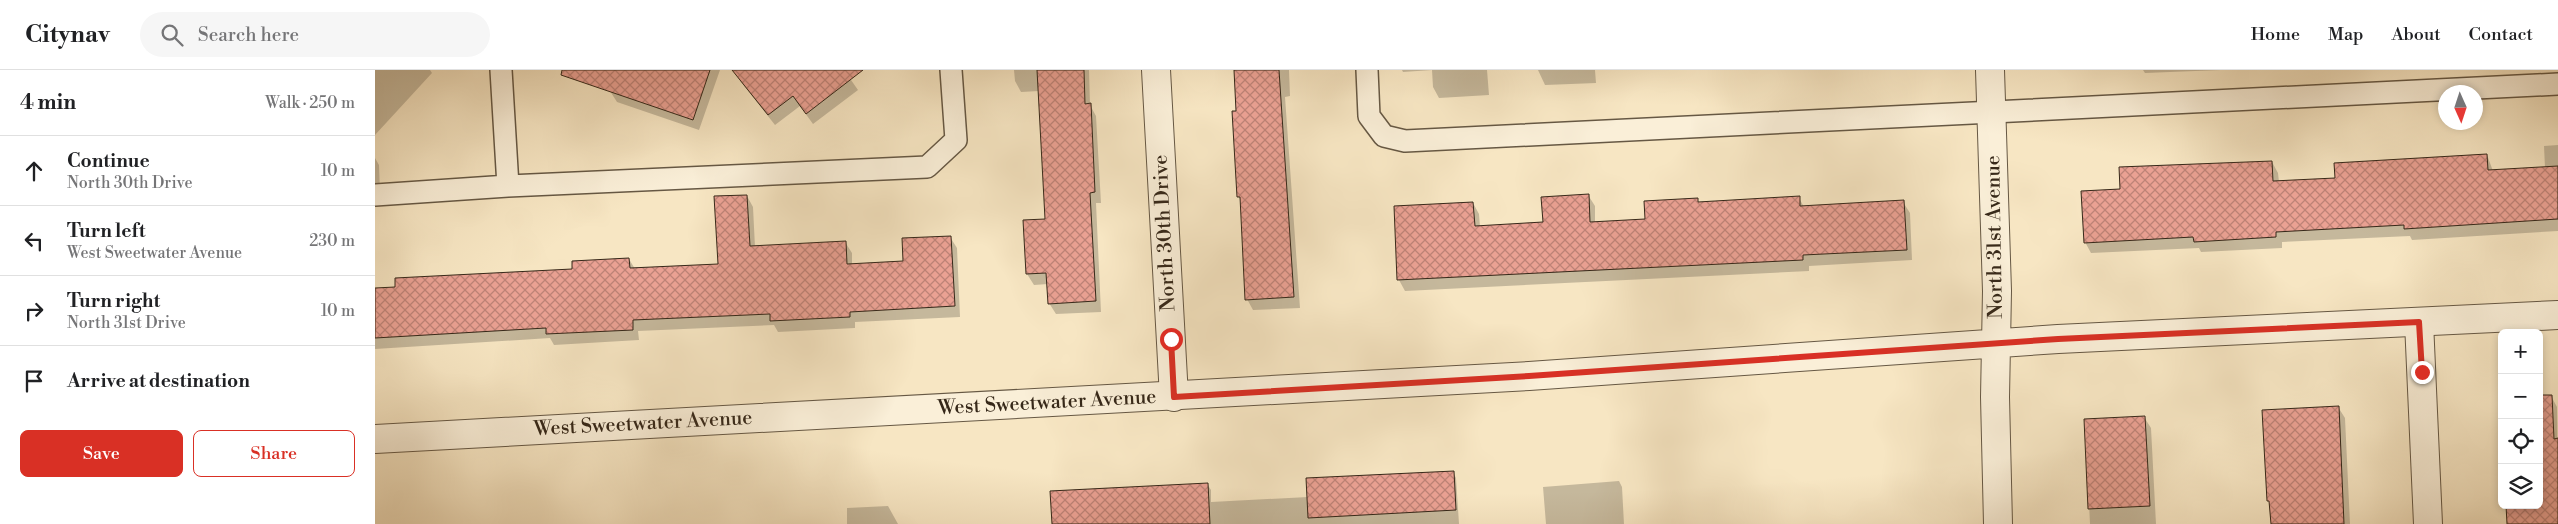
<!DOCTYPE html>
<html lang="en">
<head>
<meta charset="utf-8">
<style>
	body { margin:0; font-family:"Libre Bodoni",serif; background:#f6f6f6; color:#202124 }
	.controls { position:absolute; right:15px; bottom:15px; display:grid; overflow:hidden; border-radius:8px; box-shadow:0 2px 8px #0003 }
	.controls button { width:45px; height:45px; display:grid; place-items:center; padding:0; border:0; border-bottom:1px solid #e0e0e0; background:#fff; color:#202124; font:25px sans-serif }
	.compass { position:absolute; left:2063px; top:15px; width:45px; height:45px; border-radius:50%; background:#fff; box-shadow:0 2px 8px #0003; rotate:177deg }
	.stop { position:absolute; width:15px; height:15px; margin:-11px; border:4px solid #d93025; border-radius:50%; background:#fff }
	.stop.end { background:#d93025; border-color:#fff; box-shadow:0 1px 5px #0008 }
	.list { margin:0; padding:0; list-style:none }
	h2 { display:flex; justify-content:space-between; align-items:center; height:65px; margin:0; padding:0 20px; font-size:21px }
	h2 small { font-size:16px; font-weight:400; color:#757577 }
	.list li { display:grid; grid-template-columns:32px 1fr auto; gap:15px; align-items:center; box-sizing:border-box; height:70px; padding:0 20px; border-top:1px solid #e0e0e0 }
	.list b { display:block; font-size:19px; white-space:nowrap }
	.list p { margin:0; font-size:16px; white-space:nowrap; color:#757577 }
	.list em { font-size:16px; font-style:normal; color:#757577 }
	.actions { display:flex; gap:10px; padding:15px 20px }
	.actions a { flex:1; padding:11px 0; border:1px solid #d93025; border-radius:8px; text-align:center; font-size:18px; color:#d93025 }
	.actions .main { background:#d93025; color:#fff }
	.icon { flex:none; width:28px; height:28px; fill:none; stroke:currentColor; stroke-width:2; stroke-linecap:round; stroke-linejoin:round }
	.map { position:relative; flex:none; width:2183px; height:454px; overflow:hidden }
	header { display:flex; align-items:center; gap:30px; box-sizing:border-box; height:70px; padding:0 25px; background:#fff; border-bottom:1px solid #e0e0e0 }
	header strong { font-size:24px }
	nav { display:flex; gap:28px; margin-inline-start:auto; font-size:18px }
	.search { width:350px; height:45px; background:#f6f6f6; display:flex; align-items:center; gap:12px; box-sizing:border-box; padding:0 18px; border-radius:28px; color:#757577; font-size:19px }
	main { display:flex }
	aside { flex:1; background:#fff }
	.map>svg:first-child { display:block }
	.shadow { fill:#0003 }
	.building { fill:url(#building-cross-hatch); stroke:#362819 }
	.lines { fill:none; stroke-linecap:round; stroke-linejoin:round }
	.service-casing { stroke:#665844; stroke-width:24 }
	.minor-casing { stroke:#665844; stroke-width:30 }
	.tertiary-casing { stroke:#665844; stroke-width:30 }
	.service { stroke:#faefd8; stroke-width:21 }
	.minor { stroke:#faefd8; stroke-width:28 }
	.tertiary { stroke:#faefd8; stroke-width:28 }
	.route { stroke:#d93025; stroke-width:6 }
	.labels { text-anchor:middle; dominant-baseline:central; stroke-width:4.5; stroke-linejoin:round; paint-order:stroke }
	.street-label { font-size:20px; fill:#362819; stroke:#faefd8 }
</style>
</head>
<body>
<header>
<strong>Citynav</strong>
<div class="search"><svg class="icon" aria-label="search" viewBox="0 0 24 24"><circle cx="10" cy="10" r="6"/><path d="M15 15l6 6"/></svg>Search here</div>
<nav><a>Home</a><a>Map</a><a>About</a><a>Contact</a></nav>
</header>
<main>
<aside>
<h2>4 min<small>Walk · 250 m</small></h2>
<ul class="list">
<li><svg class="icon" aria-label="ahead" viewBox="0 0 24 24"><path d="M12 20V5M6 11l6-6 6 6"/></svg><div><b>Continue</b><p>North 30th Drive</p></div><em>10 m</em></li>
<li><svg class="icon" aria-label="left" viewBox="0 0 24 24"><path d="M17 20v-9H6M10 6l-5 5 5 5"/></svg><div><b>Turn left</b><p>West Sweetwater Avenue</p></div><em>230 m</em></li>
<li><svg class="icon" aria-label="right" viewBox="0 0 24 24"><path d="M7 20v-9h11M14 6l5 5-5 5"/></svg><div><b>Turn right</b><p>North 31st Drive</p></div><em>10 m</em></li>
<li><svg class="icon" aria-label="arrive" viewBox="0 0 24 24"><path d="M6 21V4h12l-3 4 3 4H6"/></svg><div><b>Arrive at destination</b></div></li>
</ul>
<div class="actions"><a class="main">Save</a><a>Share</a></div>
</aside>
<div class="map">
<svg width="2183" height="454" viewBox="0 0 2183 454">
	<defs>
		<pattern id="building-cross-hatch" width="8" height="8" patternUnits="userSpaceOnUse" patternTransform="scale(1.25)"><rect width="8" height="8" fill="#eaa193"/><path d="M0 0l8 8M0 8l8-8" fill="none" stroke="#be8377"/></pattern>
	</defs>
	<rect width="100%" height="100%" fill="#f7e6c3"/>
	<filter id="stains"><feTurbulence type="fractalNoise" baseFrequency=".004" numOctaves="4"/><feColorMatrix values="0 0 0 0 .2 0 0 0 0 .09 0 0 0 0 .02 0 0 0 .5 -.17"/></filter>
	<radialGradient id="worn" r=".72"><stop offset=".6" stop-color="#630" stop-opacity="0"/><stop offset="1" stop-color="#630" stop-opacity=".3"/></radialGradient>
	<!-- shadow -->
	<path class="shadow" d="M 0,0 L 55,0 L 57,3 L 0,65 Z
		M 242,0 L 345,0 L 324,60 L 242,32 L 235,21 Z
		M 361,0 L 469,0 L 483,20 L 438,54 L 425,36 L 400,55 L 366,12 L 360,1 Z
		M 639,0 L 714,0 L 715,35 L 721,46 L 726,133 L 721,133 L 726,242 L 681,244 L 674,233 L 673,214 L 659,215 L 652,204 L 650,151 L 671,150 L 664,21 L 646,22 L 640,11 Z
		M 861,0 L 914,0 L 915,26 L 910,27 L 925,238 L 878,240 L 872,229 L 866,132 L 864,127 L 858,42 L 863,42 Z
		M 1027,0 L 1112,0 L 1114,25 L 1064,28 L 1058,17 L 1057,0 L 1028,2 Z
		M 1163,0 L 1220,0 L 1221,13 L 1170,15 Z
		M 1768,0 L 1846,0 L 1770,3 Z
		M 2183,75 L 2183,161 L 2037,170 L 2035,166 L 1907,172 L 1907,178 L 1826,182 L 1824,178 L 1716,183 L 1710,172 L 1746,120 L 1897,92 L 1903,103 L 1904,112 L 1961,109 L 2112,85 L 2118,101 L 2170,98 L 2169,76 Z
		M 0,88 L 4,95 L 5,123 L 0,124 Z
		M 1213,125 L 1220,136 L 1220,153 L 1271,151 L 1322,130 L 1324,133 L 1424,128 L 1429,137 L 1528,132 L 1535,143 L 1537,190 L 1434,196 L 1434,201 L 1030,221 L 1024,210 L 1098,133 L 1104,144 L 1105,157 L 1169,153 Z
		M 372,126 L 378,137 L 380,177 L 470,172 L 477,183 L 477,195 L 529,192 L 575,167 L 582,178 L 585,247 L 480,252 L 480,258 L 403,262 L 399,255 L 263,261 L 264,270 L 179,275 L 175,268 L 0,279 L 0,220 L 199,200 L 254,189 L 260,199 L 344,195 Z
		M 2176,326 L 2182,337 L 2183,454 L 2132,454 L 2164,435 Z
		M 1963,337 L 1970,348 L 1975,454 L 1896,454 L 1888,341 Z
		M 1769,347 L 1776,358 L 1781,454 L 1715,454 L 1710,350 Z
		M 1078,402 L 1081,408 L 1084,454 L 678,454 L 832,414 L 836,420 L 836,432 L 933,427 Z
		M 1244,411 L 1247,417 L 1249,454 L 1171,454 L 1168,417 Z
		M 513,436 L 523,454 L 472,454 L 472,438 Z"/>
	<!-- building -->
	<path class="building" d="M 187,0 L 335,0 L 318,50 L 186,5 Z
		M 357,0 L 488,0 L 431,44 L 418,26 L 393,45 Z
		M 662,0 L 709,0 L 710,34 L 716,33 L 720,122 L 715,123 L 721,231 L 673,234 L 671,203 L 651,204 L 648,150 L 670,149 Z
		M 859,0 L 904,0 L 919,227 L 870,230 L 865,127 L 862,127 L 857,41 L 861,41 Z
		M 2112,84 L 2113,100 L 2183,96 L 2183,149 L 2029,159 L 2029,155 L 1901,162 L 1901,167 L 1819,172 L 1818,167 L 1709,173 L 1706,121 L 1745,119 L 1744,97 L 1897,91 L 1898,111 L 1960,108 L 1959,93 Z
		M 1214,124 L 1215,152 L 1270,149 L 1269,131 L 1323,128 L 1323,132 L 1425,126 L 1425,136 L 1529,130 L 1532,180 L 1428,185 L 1428,190 L 1022,210 L 1019,136 L 1098,132 L 1100,156 L 1168,152 L 1166,127 Z
		M 372,125 L 375,176 L 471,171 L 472,194 L 528,191 L 527,168 L 576,166 L 580,236 L 475,242 L 475,247 L 395,251 L 395,244 L 258,250 L 258,260 L 171,264 L 171,258 L 0,268 L 0,218 L 20,217 L 20,208 L 197,199 L 197,191 L 254,188 L 255,198 L 343,194 L 339,126 Z
		M 2164,325 L 2177,325 L 2179,369 L 2183,368 L 2183,454 L 2132,454 L 2131,435 L 2164,435 Z
		M 1964,336 L 1969,454 L 1896,454 L 1894,431 L 1892,431 L 1887,340 Z
		M 1770,346 L 1775,436 L 1713,439 L 1709,349 Z
		M 1079,401 L 1081,440 L 933,448 L 931,408 Z
		M 833,413 L 835,454 L 677,454 L 675,421 Z"/>
	<g class="lines">
		<defs>
			<path id="service" d="M 126,0 L 133,116
				M 992,0 L 994,46 L 1009,66 L 1030,71 L 2183,14
				M 0,125 L 133,116 L 552,97 L 581,70 L 576,0"/>
			<path id="minor" d="M 781,0 L 799,327
				M 2044,252 L 2053,454"/>
			<path id="tertiary" d="M 1615,0 L 1622,221 L 1620,327 L 1623,454
				M 0,369 L 1154,306 L 1683,269 L 2183,245"/>
		</defs>
		<!-- service casing -->
		<use href="#service" class="service-casing"/>
		<!-- minor casing -->
		<use href="#minor" class="minor-casing"/>
		<!-- tertiary casing -->
		<use href="#tertiary" class="tertiary-casing"/>
		<!-- service -->
		<use href="#service" class="service"/>
		<!-- minor -->
		<use href="#minor" class="minor"/>
		<!-- tertiary -->
		<use href="#tertiary" class="tertiary"/>
	</g>
	<g class="lines">
		<!-- route -->
		<path class="route" d="M 796,269 L 799,327 L 1154,306 L 1683,269 L 2044,252 L 2047,302"/>
	</g>
	<g class="labels">
		<!-- street labels -->
		<g class="street-label">
			<text transform="translate(790 163) rotate(-93)">North 30th Drive</text>
			<text transform="translate(1620 167) rotate(-91)">North 31st Avenue</text>
			<text transform="translate(672 333) rotate(-3)">West Sweetwater Avenue</text>
			<text transform="translate(268 354) rotate(-3)">West Sweetwater Avenue</text>
		</g>
	</g>
	<rect width="100%" height="100%" filter="url(#stains)"/>
	<rect width="100%" height="100%" fill="url(#worn)"/>
</svg>
<div class="controls">
<button>+</button>
<button>−</button>
<button><svg class="icon" aria-label="locate" viewBox="0 0 24 24"><circle cx="12" cy="12" r="6"/><path d="M12 2v4M12 18v4M2 12h4M18 12h4"/></svg></button>
<button><svg class="icon" aria-label="layers" viewBox="0 0 24 24"><path d="M12 4l9 5-9 5-9-5zM3 14l9 5 9-5"/></svg></button>
</div>
<svg class="compass" viewBox="-18 -18 36 36"><path d="M0-13l5 13h-10z" fill="#e53935"/><path d="M0 13l5-13h-10z" fill="#757577"/></svg>
<div class="stop" style="left:796px;top:269px"></div>
<div class="stop end" style="left:2047px;top:302px"></div>
</div>
</main>
</body>
</html>
